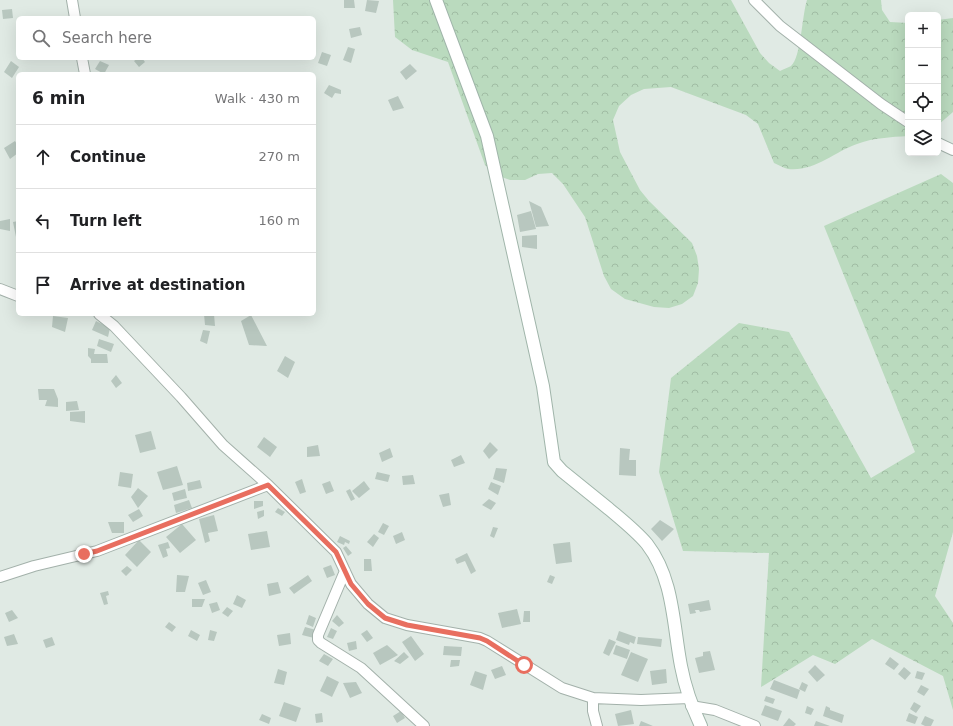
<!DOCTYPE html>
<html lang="en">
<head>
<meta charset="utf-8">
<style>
	body { margin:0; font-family:"DejaVu Sans",sans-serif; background:#f6f6f6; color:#202124 }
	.controls { position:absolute; right:12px; top:12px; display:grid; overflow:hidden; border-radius:6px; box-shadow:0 4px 16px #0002 }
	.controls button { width:36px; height:36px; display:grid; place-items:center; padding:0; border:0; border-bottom:1px solid #e0e0e0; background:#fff; color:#202124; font:20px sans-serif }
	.stop { position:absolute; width:12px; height:12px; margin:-9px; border:3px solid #e86e5f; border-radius:50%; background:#fff }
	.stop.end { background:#e86e5f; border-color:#fff; box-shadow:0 1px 4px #0008 }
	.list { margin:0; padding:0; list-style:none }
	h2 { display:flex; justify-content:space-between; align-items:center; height:52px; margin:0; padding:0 16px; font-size:17px }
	h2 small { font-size:13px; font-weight:400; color:#757577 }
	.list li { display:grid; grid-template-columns:26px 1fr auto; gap:12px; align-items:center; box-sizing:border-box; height:64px; padding:0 16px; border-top:1px solid #e0e0e0 }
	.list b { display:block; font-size:15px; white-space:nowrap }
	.list em { font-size:13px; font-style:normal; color:#757577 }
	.icon { flex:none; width:22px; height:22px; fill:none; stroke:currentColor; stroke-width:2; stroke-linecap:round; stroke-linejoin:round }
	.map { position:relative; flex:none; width:953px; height:726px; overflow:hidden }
	.search { position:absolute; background:#fff; box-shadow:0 4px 16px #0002; left:16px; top:16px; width:300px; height:44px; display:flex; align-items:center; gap:10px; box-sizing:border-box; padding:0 14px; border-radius:6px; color:#757577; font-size:15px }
	.panel { position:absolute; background:#fff; box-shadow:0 4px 16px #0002; left:16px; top:72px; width:300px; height:244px; border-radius:6px }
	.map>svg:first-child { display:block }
	.forest { fill:url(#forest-crowns) }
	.building { fill:#b8c7bf }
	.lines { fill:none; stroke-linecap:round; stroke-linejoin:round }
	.street-casing { stroke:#a3b1aa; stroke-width:12 }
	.secondary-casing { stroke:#a0b5aa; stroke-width:14 }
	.street { stroke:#fff; stroke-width:10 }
	.secondary { stroke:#fff; stroke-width:12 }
	.route { stroke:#e86e5f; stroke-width:5 }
</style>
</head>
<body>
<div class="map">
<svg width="953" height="726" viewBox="0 0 953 726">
	<defs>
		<pattern id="forest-crowns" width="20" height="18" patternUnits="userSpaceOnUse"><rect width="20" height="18" fill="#badabe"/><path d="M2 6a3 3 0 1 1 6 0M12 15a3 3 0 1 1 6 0" fill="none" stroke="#a0bca4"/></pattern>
	</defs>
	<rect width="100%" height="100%" fill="#e0eae4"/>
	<!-- forest -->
	<path class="forest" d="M 393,0 L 731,0 L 760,53 L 769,63 L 780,71 C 783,69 788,68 791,66 C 801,58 802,15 807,0 L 881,0 L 882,10 L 890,22 L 908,23 L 908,136 C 891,137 873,138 857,144 C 834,152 814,172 788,169 C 784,168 779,165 774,163 L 758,124 L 746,115 L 671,87 L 644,89 L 631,95 L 619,106 L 613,120 L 620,152 L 640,190 L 649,201 L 692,243 L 697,256 L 699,269 L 698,283 L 693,296 L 682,304 L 669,308 L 654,307 L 625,299 L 611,289 L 604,276 L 585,217 L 563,184 L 552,173 L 538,174 L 525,180 L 510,180 L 496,175 L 485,165 L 448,62 L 412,50 L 395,37 Z
		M 953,18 L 953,112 L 938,125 L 938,20 Z
		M 941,174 L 953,183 L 953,532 L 935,596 L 953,623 L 953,710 L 943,676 L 872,639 L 835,664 L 813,655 L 761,687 L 769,553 L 683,551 L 659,472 L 671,378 L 739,323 L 789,332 L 871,478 L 915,452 L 824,226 Z"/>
	<!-- building -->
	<path class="building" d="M 344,0 L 354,0 L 355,8 L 344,8 Z
		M 367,0 L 379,1 L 376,13 L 365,11 Z
		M 12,9 L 13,18 L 3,19 L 2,10 Z
		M 360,27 L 362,35 L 351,38 L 349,29 Z
		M 348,47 L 355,49 L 351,63 L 343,60 Z
		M 322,52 L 331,55 L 327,66 L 318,63 Z
		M 138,58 L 142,58 L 145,62 L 139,67 L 134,61 Z
		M 11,61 L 19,67 L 12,78 L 4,72 Z
		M 100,61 L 109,65 L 104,74 L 95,69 Z
		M 410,64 L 417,71 L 406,80 L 400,72 Z
		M 329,85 L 341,90 L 341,94 L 335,93 L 332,98 L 324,93 Z
		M 398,96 L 404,108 L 393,111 L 388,100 Z
		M 15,141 L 18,146 L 18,153 L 10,159 L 4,148 Z
		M 529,201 L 541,207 L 549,226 L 536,227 Z
		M 531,211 L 536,229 L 520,232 L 517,215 Z
		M 10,219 L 10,231 L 0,229 L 0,221 Z
		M 18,221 L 18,237 L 16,237 L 13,222 Z
		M 537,235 L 537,249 L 522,247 L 522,236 Z
		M 204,314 L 214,314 L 215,326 L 205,325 Z
		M 251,315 L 267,346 L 249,345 L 241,321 Z
		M 53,316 L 68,318 L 65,332 L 52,327 Z
		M 96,321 L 110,328 L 108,337 L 92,330 Z
		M 203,330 L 210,331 L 207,344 L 200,341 Z
		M 99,339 L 114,344 L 111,352 L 97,346 Z
		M 88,348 L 95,349 L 94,354 L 107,354 L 108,363 L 91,363 L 91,359 L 88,356 Z
		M 285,356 L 295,362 L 288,378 L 277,371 Z
		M 116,375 L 122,383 L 116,388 L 111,381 Z
		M 38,389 L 54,389 L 58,399 L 58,407 L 45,406 L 47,400 L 39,400 Z
		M 77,401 L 79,410 L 66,411 L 66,402 Z
		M 85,411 L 85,423 L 70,421 L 70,412 Z
		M 151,431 L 156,449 L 140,453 L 135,435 Z
		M 264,437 L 277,447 L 270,457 L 257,447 Z
		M 490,442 L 498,450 L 489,459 L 483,451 Z
		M 318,445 L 320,456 L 307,457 L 307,447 Z
		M 390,448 L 393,457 L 382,462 L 379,453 Z
		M 620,448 L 630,449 L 629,460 L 636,460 L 636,476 L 619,475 Z
		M 461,455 L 465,463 L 454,467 L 451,460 Z
		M 177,466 L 183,485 L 163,490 L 157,472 Z
		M 496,468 L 507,469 L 504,483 L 493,479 Z
		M 120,472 L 133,474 L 131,488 L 118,486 Z
		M 377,472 L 390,475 L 388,482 L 375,479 Z
		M 413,475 L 415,484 L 403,485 L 402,476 Z
		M 302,479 L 306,492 L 300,494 L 295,482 Z
		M 200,480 L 202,488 L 188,491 L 187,483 Z
		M 330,481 L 334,491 L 326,494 L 322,484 Z
		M 364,481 L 370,489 L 359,498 L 352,491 Z
		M 491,482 L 501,486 L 498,495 L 488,489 Z
		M 138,488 L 148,496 L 138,508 L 131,497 Z
		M 185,489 L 187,498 L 174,501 L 172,493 Z
		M 350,489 L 355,499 L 351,501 L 346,491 Z
		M 449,493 L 451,505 L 443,507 L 439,495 Z
		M 489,499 L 496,503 L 491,510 L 482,505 Z
		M 189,500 L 192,508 L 176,513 L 174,505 Z
		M 254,501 L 263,501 L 263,506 L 254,509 Z
		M 278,508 L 285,512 L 282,516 L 275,512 Z
		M 139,509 L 143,516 L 133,522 L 128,515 Z
		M 264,510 L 264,516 L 258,519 L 257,512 Z
		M 214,515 L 218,531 L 208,533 L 210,541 L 205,543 L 199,519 Z
		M 660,520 L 674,529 L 662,541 L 651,529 Z
		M 108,522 L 124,522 L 124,533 L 112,533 Z
		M 383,523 L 389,526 L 384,535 L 378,532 Z
		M 182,524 L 196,540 L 180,553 L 166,537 Z
		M 493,527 L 498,528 L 494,538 L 490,536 Z
		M 267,531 L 270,547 L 251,550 L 248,534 Z
		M 402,532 L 405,540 L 396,544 L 393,536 Z
		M 374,534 L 379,538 L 373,547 L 367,542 Z
		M 340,536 L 350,541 L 349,544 L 345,542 L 344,545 L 337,542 Z
		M 139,540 L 151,552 L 137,567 L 125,555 Z
		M 168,542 L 170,548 L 166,549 L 168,556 L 163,558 L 158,545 Z
		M 570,542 L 572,562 L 556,564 L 553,544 Z
		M 346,546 L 352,553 L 348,556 L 343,548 Z
		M 467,553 L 476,571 L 471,574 L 465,561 L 457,564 L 455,559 Z
		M 364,559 L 371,559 L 372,571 L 364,571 Z
		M 331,565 L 335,575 L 327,578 L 323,568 Z
		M 127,566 L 132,570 L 126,576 L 121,571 Z
		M 177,575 L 189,576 L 185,592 L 176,592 Z
		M 308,575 L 312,581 L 294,594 L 289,588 Z
		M 550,575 L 555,577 L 552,584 L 547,582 Z
		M 206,580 L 211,592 L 203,595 L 198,583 Z
		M 278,582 L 281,593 L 269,596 L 267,584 Z
		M 108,591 L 109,595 L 106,596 L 108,604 L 104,605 L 100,593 Z
		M 237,595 L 246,600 L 242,608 L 233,604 Z
		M 192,599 L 205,599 L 202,607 L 192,607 Z
		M 709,600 L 711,610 L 700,612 L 699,610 L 695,610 L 696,613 L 690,614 L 688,604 Z
		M 217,602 L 220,610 L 212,613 L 209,604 Z
		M 227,607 L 233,611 L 228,617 L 222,613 Z
		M 517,609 L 521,624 L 502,628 L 498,613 Z
		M 12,610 L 18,618 L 9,622 L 5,613 Z
		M 524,611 L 530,611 L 530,622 L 523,622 Z
		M 309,615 L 316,618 L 313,627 L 306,624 Z
		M 337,615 L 344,623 L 339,627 L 332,621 Z
		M 169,622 L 176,627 L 172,632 L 165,627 Z
		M 305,627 L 316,630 L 314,638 L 302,635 Z
		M 331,628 L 337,631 L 333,639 L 327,637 Z
		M 191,630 L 200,635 L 197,641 L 188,636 Z
		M 210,630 L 217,632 L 214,641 L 208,640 Z
		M 367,630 L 373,638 L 367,642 L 361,634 Z
		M 619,631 L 636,637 L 634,644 L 630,642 L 629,645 L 616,640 Z
		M 290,633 L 291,644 L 279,646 L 277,635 Z
		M 14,634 L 18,644 L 7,646 L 4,637 Z
		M 411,636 L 424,654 L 415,661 L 402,642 Z
		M 52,637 L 55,645 L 46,648 L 43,640 Z
		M 638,637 L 662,639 L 661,647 L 637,644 Z
		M 609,639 L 616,642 L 609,656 L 603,653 Z
		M 356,641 L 357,649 L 349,651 L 347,643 Z
		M 387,645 L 398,655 L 380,665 L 373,653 Z
		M 616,645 L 630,650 L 627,659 L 613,654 Z
		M 444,646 L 462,647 L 461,656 L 443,655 Z
		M 710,651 L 715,670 L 699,673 L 695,658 L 703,656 L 703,652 Z
		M 404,652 L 409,657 L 400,664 L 394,661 Z
		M 631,652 L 648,659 L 638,682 L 621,675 Z
		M 324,654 L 333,659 L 328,666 L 319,661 Z
		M 890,657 L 899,664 L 894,670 L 885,664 Z
		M 451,660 L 460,660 L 459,666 L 450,667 Z
		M 815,665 L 825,675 L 817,682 L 808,672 Z
		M 502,666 L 506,675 L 495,679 L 491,670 Z
		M 904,667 L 911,673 L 905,680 L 898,674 Z
		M 278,669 L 287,672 L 284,685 L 274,683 Z
		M 666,669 L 667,683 L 652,685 L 650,671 Z
		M 475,671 L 487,675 L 483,690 L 470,685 Z
		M 917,671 L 925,673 L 922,680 L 915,678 Z
		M 327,676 L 339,682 L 332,697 L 320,691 Z
		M 774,680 L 800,690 L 797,699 L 770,689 Z
		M 356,682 L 362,693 L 350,698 L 343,683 Z
		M 802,682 L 808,685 L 805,692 L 799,689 Z
		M 921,685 L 929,689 L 924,696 L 917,692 Z
		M 766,696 L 775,699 L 773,704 L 764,701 Z
		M 284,702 L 301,708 L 296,722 L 279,716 Z
		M 914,702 L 921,706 L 916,713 L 910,709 Z
		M 765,705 L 782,711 L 778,721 L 761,715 Z
		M 807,706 L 814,709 L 811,715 L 805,713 Z
		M 826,706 L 830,708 L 830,710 L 844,715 L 842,723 L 823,716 Z
		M 631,710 L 634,724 L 618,726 L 615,714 Z
		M 401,711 L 405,718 L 397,723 L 393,716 Z
		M 322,713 L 323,722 L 316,723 L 315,714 Z
		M 909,713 L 918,717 L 915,724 L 906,721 Z
		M 262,714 L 271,718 L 269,724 L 259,720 Z
		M 925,716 L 934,720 L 931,726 L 925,726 L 921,724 Z
		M 789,718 L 796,724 L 794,726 L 783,726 Z
		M 641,721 L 653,726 L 639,726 Z
		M 816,721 L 830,726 L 814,726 Z"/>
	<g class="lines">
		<defs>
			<path id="street" d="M 72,0 L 75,18
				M 754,0 L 780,26 L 881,104 L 908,122
				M 82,58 L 85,74
				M 938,143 L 953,150
				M 0,289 L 18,296
				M 99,314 L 114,326 L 181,397 L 223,445 L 268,485 L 336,552 L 351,584 L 368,604 L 385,618 L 407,625 L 480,638 L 487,641 L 562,688 L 593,698 L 641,700 L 689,698
				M 345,571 L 318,635 L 318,640 L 321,643 L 361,668 L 424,726
				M 0,577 L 34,566 L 97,551 L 268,485
				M 593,698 L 593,711 L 597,726
				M 691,706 L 715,710 L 755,726"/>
			<path id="secondary" d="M 436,0 L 487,136 L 543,386 L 554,462 L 562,471 C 578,484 593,496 609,509 C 622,520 636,531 647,544 C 674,579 673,625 681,666 C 685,687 692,707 701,726"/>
		</defs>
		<!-- street casing -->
		<use href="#street" class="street-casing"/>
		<!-- secondary casing -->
		<use href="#secondary" class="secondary-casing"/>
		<!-- street -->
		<use href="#street" class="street"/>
		<!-- secondary -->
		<use href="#secondary" class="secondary"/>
	</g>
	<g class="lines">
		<!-- route -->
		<path class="route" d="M 84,554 L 97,551 L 268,485 L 336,552 L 351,584 L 368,604 L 385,618 L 407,625 L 480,638 L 487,641 L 524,665"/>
	</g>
</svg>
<div class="controls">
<button>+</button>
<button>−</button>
<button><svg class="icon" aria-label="locate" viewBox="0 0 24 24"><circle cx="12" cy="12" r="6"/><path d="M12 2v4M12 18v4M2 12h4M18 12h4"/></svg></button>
<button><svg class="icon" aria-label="layers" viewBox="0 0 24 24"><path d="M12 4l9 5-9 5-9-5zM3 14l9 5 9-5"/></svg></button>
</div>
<div class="stop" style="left:524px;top:665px"></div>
<div class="stop end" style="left:84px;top:554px"></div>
<div class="search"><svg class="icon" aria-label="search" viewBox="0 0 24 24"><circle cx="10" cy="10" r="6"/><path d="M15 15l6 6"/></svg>Search here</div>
<section class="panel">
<h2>6 min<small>Walk · 430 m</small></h2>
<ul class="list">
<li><svg class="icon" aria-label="ahead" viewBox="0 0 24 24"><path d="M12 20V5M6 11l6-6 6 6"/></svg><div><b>Continue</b></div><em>270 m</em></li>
<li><svg class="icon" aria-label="left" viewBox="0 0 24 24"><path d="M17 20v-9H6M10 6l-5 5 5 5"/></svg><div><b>Turn left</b></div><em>160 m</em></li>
<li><svg class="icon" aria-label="arrive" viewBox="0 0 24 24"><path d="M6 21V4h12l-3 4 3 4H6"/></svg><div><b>Arrive at destination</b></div></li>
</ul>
</section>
</div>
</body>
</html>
